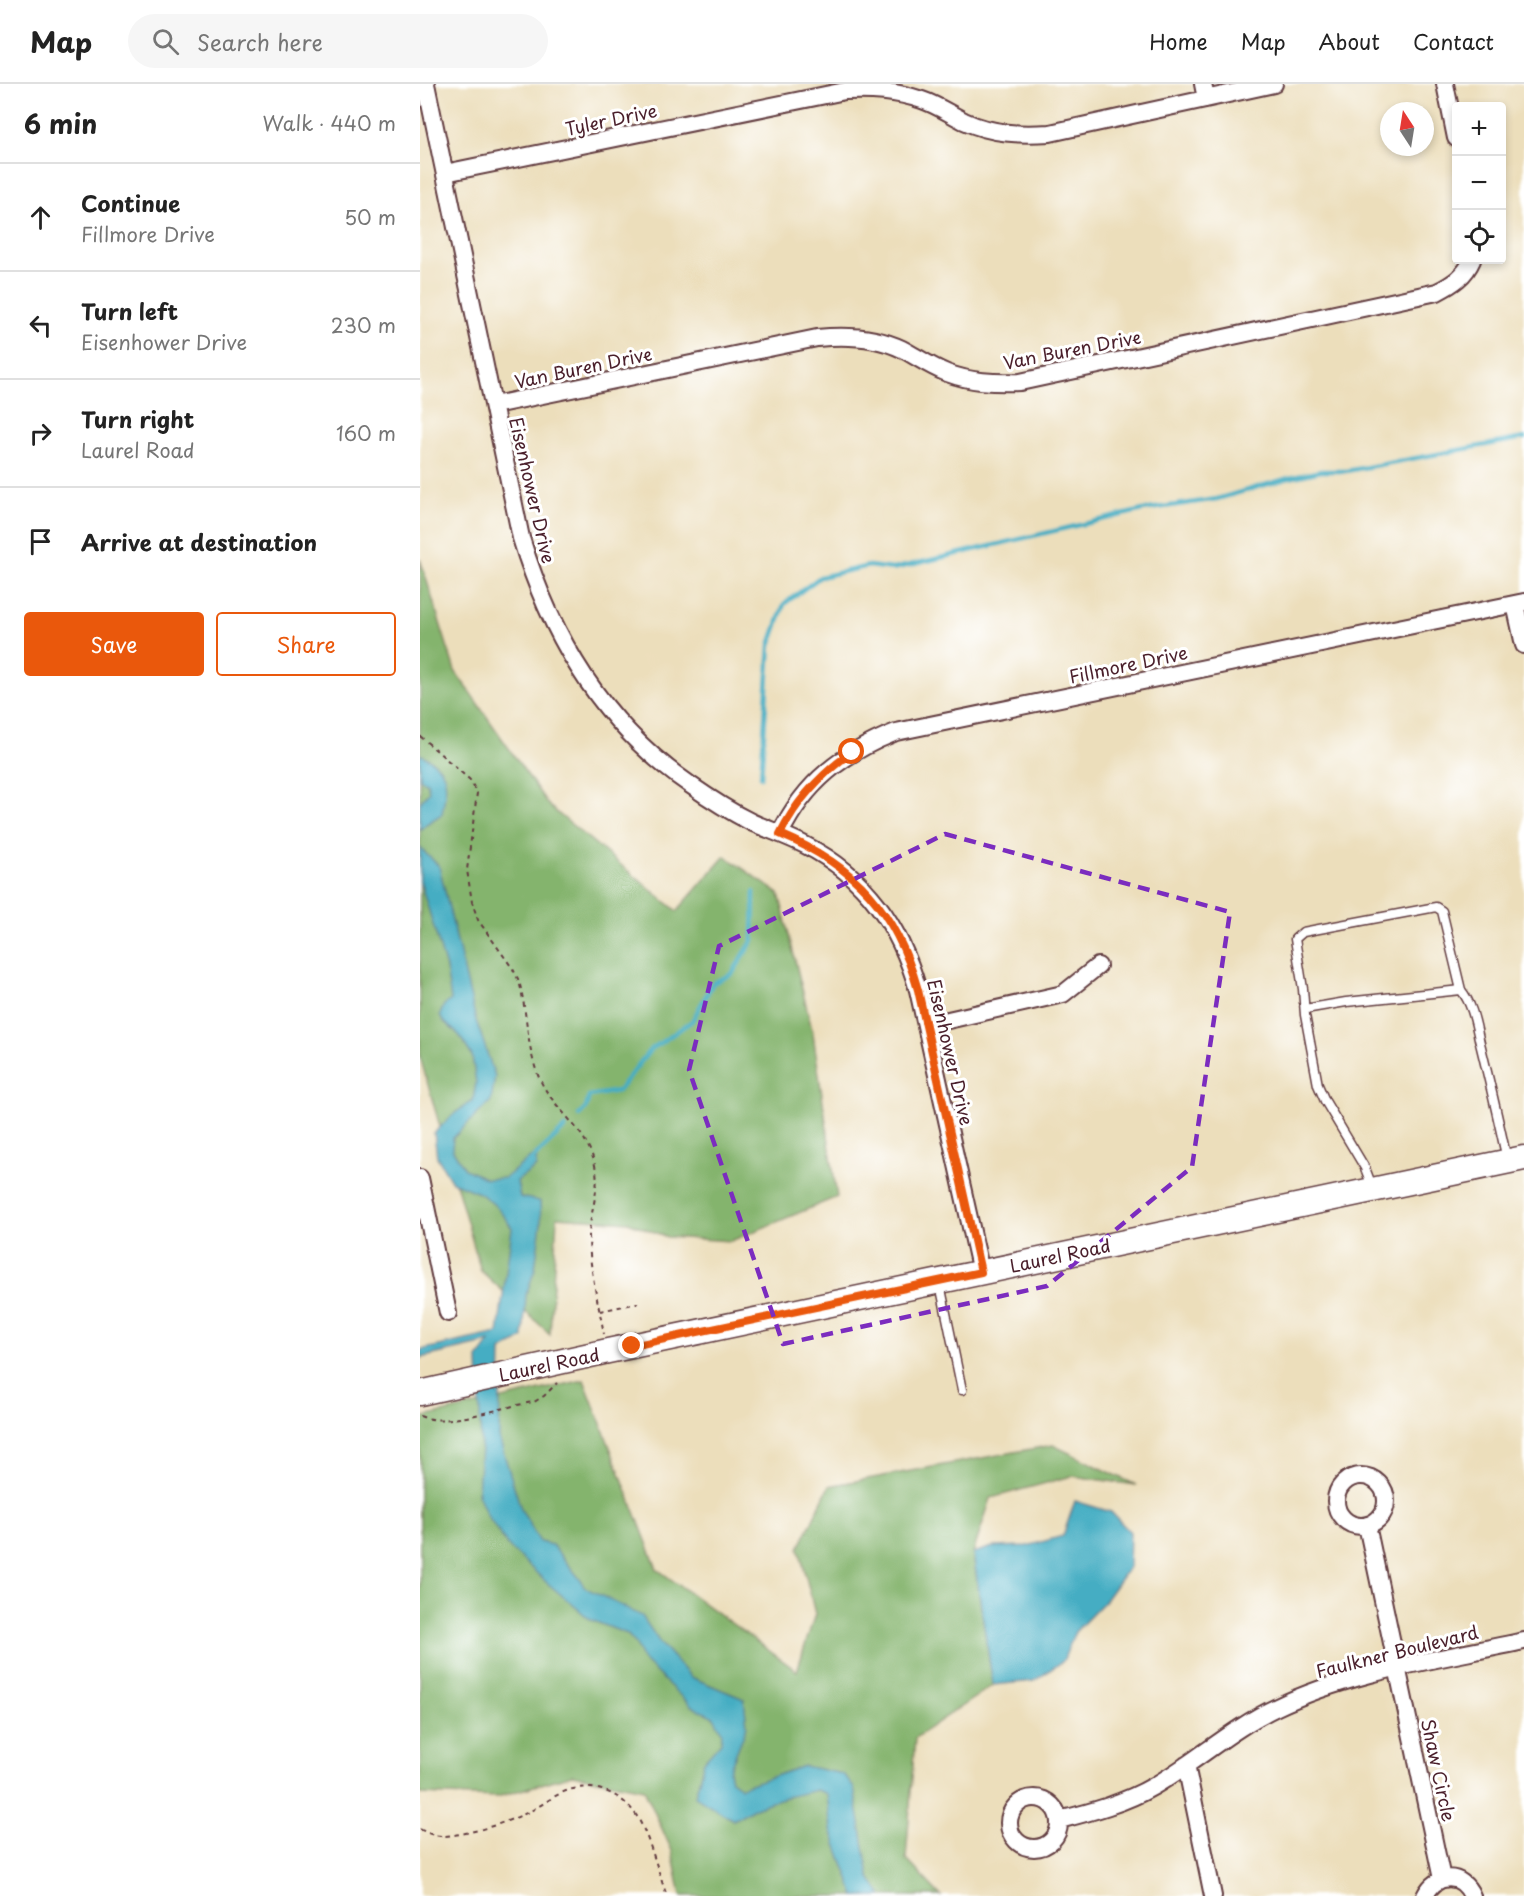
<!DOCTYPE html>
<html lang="en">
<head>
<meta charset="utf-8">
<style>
	body { margin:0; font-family:"Playpen Sans",sans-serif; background:#f6f6f6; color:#222 }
	.controls { position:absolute; right:18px; top:18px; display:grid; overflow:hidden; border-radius:6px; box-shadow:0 3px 9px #0003 }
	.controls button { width:54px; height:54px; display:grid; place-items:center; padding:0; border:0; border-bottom:2px solid #e0e0e0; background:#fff; color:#222; font:30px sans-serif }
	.compass { position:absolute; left:960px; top:18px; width:54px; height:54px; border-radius:50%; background:#fff; box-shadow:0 3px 9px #0003; rotate:348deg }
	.stop { position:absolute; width:18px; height:18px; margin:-14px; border:4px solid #ea580c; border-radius:50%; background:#fff }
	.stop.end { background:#ea580c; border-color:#fff; box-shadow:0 2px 6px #0008 }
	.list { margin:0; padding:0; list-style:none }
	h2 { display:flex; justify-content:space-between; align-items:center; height:78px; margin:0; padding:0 24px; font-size:26px }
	h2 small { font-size:20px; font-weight:400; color:#767676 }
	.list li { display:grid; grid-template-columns:39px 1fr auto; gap:18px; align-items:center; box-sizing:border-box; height:108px; padding:0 24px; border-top:2px solid #e0e0e0 }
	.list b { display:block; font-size:22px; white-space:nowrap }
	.list p { margin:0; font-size:20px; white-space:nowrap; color:#767676 }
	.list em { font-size:20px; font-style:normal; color:#767676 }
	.actions { display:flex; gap:12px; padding:18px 24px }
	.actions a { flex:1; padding:14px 0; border:2px solid #ea580c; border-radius:6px; text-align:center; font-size:21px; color:#ea580c }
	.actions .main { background:#ea580c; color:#fff }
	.icon { flex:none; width:33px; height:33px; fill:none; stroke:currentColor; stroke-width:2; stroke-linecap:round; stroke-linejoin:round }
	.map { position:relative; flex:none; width:1104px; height:1812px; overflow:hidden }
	header { display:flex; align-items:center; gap:36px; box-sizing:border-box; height:84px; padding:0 30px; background:#fff; border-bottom:2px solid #e0e0e0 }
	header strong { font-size:28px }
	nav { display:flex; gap:33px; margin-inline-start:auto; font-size:21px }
	.search { width:420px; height:54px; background:#f6f6f6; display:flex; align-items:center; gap:15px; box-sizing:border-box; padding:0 21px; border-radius:33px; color:#767676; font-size:22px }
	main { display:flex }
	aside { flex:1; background:#fff }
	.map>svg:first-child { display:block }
	.forest { fill:#84b46d; stroke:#676a4c; stroke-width:1.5 }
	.water { fill:#44adc3; stroke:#476677; stroke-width:1.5 }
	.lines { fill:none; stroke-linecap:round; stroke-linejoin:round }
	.stream { stroke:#44adc3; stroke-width:4.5 }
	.lane-casing { stroke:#623c41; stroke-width:11 }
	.street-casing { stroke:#623c41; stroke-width:20 }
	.secondary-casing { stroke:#623c41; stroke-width:27 }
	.path { stroke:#623c41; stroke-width:2; stroke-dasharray:4.5 4.5; stroke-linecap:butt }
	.lane { stroke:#fff; stroke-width:8 }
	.street { stroke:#fff; stroke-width:16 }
	.secondary { stroke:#fff; stroke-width:24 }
	.route { stroke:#ea580c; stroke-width:8 }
	.marked { fill:none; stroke:#7b2cbf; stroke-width:4.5; stroke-dasharray:12 8; stroke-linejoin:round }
	.labels { text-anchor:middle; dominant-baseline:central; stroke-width:6; stroke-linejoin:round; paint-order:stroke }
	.street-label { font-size:18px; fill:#4a1f2b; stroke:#fff }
</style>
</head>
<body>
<header>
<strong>Map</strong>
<div class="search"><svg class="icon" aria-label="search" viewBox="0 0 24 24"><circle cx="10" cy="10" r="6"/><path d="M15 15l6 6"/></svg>Search here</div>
<nav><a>Home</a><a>Map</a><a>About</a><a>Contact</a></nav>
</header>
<main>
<aside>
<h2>6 min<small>Walk · 440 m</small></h2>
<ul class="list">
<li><svg class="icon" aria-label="ahead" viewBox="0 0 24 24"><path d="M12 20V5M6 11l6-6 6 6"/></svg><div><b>Continue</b><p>Fillmore Drive</p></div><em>50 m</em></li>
<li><svg class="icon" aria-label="left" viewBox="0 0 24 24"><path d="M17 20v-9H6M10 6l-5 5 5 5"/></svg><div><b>Turn left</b><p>Eisenhower Drive</p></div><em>230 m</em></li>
<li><svg class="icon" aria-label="right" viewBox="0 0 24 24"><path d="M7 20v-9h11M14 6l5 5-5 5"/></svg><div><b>Turn right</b><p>Laurel Road</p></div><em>160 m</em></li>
<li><svg class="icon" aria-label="arrive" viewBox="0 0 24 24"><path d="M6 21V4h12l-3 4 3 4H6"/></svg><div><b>Arrive at destination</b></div></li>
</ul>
<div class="actions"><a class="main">Save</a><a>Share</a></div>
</aside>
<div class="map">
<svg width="1104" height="1812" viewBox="0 0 1104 1812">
	<rect width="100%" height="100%" fill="#fff"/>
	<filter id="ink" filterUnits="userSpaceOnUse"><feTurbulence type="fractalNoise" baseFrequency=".0167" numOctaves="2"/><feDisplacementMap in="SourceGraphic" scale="12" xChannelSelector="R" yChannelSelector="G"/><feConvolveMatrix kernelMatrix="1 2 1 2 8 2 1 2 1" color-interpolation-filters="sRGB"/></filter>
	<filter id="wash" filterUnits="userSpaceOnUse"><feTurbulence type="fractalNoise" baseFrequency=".008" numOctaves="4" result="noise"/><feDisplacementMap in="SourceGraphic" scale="24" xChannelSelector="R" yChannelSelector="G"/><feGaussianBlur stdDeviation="1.35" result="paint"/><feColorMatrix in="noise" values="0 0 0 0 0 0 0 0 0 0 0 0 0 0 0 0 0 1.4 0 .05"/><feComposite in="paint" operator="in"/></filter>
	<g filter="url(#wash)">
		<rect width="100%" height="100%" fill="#ecdebb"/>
		<!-- forest -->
		<path class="forest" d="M 0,475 L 35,587 L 129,722 L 257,827 L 305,772 L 359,810 L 393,950 L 417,1113 L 311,1157 L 247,1153 L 208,1138 L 137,1133 L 130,1250 L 61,1187 L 0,973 Z
			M 164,1296 L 237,1485 L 377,1587 L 395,1530 L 379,1464 L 409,1402 L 633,1361 L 716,1401 L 652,1392 L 571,1414 L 553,1469 L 573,1601 L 495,1654 L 486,1775 L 521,1812 L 261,1812 L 252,1767 L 224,1705 L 152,1691 L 77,1713 L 0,1710 L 0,1334 Z"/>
		<!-- water -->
		<path class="water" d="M 0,670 C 32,686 27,699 22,730 L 6,740 L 0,746 L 0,719 L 9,707 L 7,698 L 0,695 Z
			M 0,764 L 19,782 L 56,936 L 75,992 L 71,1017 L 33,1054 L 32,1065 L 45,1085 L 66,1095 L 85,1094 L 117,1068 L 116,1083 L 97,1097 L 100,1113 L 120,1117 L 121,1139 L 115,1185 L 106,1211 L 103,1254 L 81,1267 L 79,1354 L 101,1425 L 120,1458 L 132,1461 L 160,1495 L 164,1503 L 222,1532 L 240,1559 L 271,1593 L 324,1615 L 327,1642 L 309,1687 L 311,1696 L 321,1703 L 384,1682 L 423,1690 L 434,1704 L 449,1792 L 462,1812 L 435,1812 L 411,1746 L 407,1710 L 397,1706 L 362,1714 L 332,1725 L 313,1736 L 275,1712 L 284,1677 L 301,1658 L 302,1648 L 294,1633 L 271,1622 L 222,1575 L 216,1560 L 207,1550 L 171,1536 L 126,1498 L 87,1461 L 67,1431 L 58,1410 L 61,1364 L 58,1274 L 70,1258 L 0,1274 L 0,1266 L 78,1249 L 92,1144 L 78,1124 L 61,1110 L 32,1098 L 17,1073 L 14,1049 L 34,1030 L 53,1016 L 56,999 L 52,972 L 39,951 L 22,936 L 20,931 L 24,921 L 31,916 L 26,884 L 0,797 Z
			M 655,1417 L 691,1428 L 710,1448 L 709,1483 L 683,1519 L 655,1548 L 643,1577 L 614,1597 L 573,1601 L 553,1469 L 573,1463 L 607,1462 L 643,1452 Z"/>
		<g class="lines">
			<!-- stream -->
			<path class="stream" d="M 341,693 L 350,561 L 364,520 L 400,493 L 449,482 L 473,485 L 723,426 L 797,415 L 869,394 L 901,387 L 926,387 L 1104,354
				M 159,1031 L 166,1024 L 169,1012 L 198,1007 L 230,966 L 272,937 L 293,899 L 312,890 L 333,856 L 334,808
				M 114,1073 L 145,1044"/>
		</g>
	</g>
	<g filter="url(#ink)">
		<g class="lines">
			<defs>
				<path id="lane" d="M 1041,906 C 1054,922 1056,944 1061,963 C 1070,1000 1079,1038 1087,1076
					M 885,925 L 926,918 L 1041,906 L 1022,827 L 1016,823 L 883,848 L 875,855 L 883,905 L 885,931 L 898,1001 L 905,1017 L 945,1084 L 953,1105
					M 520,1200 L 542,1306"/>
				<path id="street" d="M 6,0 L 101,454 C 131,553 182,640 269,700 C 289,714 309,727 331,738 C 349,746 368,752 385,761 C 446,792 480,842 498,906 L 561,1188
					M 783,0 L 786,15
					M 1025,0 L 1036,54
					M 25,89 L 425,7 C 452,6 476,7 502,16 C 517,21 530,30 544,37 C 572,50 600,51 630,49 L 854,0
					M 74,321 L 397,254 C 426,251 455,252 482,265 C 497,273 511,283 527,289 C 551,298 574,299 600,298 L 1017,208 C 1033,200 1045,192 1052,176
					M 1095,520 L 1104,561
					M 360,750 C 385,698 423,669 476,648 L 1104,518
					M 506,941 L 643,910 L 678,882
					M 0,1094 L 28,1229
					M916 1417a25 25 0 1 1 50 0a25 25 0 1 1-50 0Z
					M 947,1441 L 1022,1795
					M 766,1681 L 793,1812
					M589 1739a25 25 0 1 1 50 0a25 25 0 1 1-50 0Z
					M 639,1736 C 671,1728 705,1719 734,1702 C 776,1678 812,1644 857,1623 C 932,1587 1022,1575 1104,1557
					M 1005,1812 C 1016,1789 1042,1788 1052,1812"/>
				<path id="secondary" d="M 0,1309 L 188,1267 L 1104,1074"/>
			</defs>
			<!-- lane casing -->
			<use href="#lane" class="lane-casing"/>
			<!-- street casing -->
			<use href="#street" class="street-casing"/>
			<!-- secondary casing -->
			<use href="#secondary" class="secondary-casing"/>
			<!-- path -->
			<path class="path" d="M 0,652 L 50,696 L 57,709 L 47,786 L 52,818 L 58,836 L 93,885 L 99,897 C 107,927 107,964 118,991 C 132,1027 170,1044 176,1087 C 179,1109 170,1129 169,1151 C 169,1184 178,1217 184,1250
				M 180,1227 L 218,1219
				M 0,1332 C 29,1344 82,1322 114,1318 L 124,1312 L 137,1299
				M 0,1745 C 7,1749 14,1752 22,1752 C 46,1752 93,1737 114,1725 C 125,1719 135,1711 146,1707 C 173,1697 204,1710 218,1734 C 230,1755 238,1788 247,1812"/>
			<!-- lane -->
			<use href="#lane" class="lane"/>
			<!-- street -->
			<use href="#street" class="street"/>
			<!-- secondary -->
			<use href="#secondary" class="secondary"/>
		</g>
	</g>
	<g class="lines" filter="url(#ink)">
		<!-- route -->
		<path class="route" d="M 212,1262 L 561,1188 L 498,906 C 476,827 436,782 360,750 C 377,715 401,690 432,668"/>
	</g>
	<!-- marked area -->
	<path class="marked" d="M 525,750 L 810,828 L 772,1083 L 627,1202 L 363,1260 L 269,986 L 299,862 Z"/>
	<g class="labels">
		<!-- street labels -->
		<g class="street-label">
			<text transform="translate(191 35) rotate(-12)">Tyler Drive</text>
			<text transform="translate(652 265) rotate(-11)">Van Buren Drive</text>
			<text transform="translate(163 283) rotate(-12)">Van Buren Drive</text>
			<text transform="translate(113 406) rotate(77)">Eisenhower Drive</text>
			<text transform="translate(708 580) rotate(-12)">Fillmore Drive</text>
			<text transform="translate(531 968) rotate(77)">Eisenhower Drive</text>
			<text transform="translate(640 1171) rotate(-12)">Laurel Road</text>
			<text transform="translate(129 1280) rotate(-12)">Laurel Road</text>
			<text transform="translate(977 1567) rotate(-14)">Faulkner Boulevard</text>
			<text transform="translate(1019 1686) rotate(78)">Shaw Circle</text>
		</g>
	</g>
</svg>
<div class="controls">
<button>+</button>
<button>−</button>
<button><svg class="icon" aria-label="locate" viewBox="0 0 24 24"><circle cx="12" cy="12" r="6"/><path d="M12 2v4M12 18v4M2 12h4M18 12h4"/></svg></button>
</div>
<svg class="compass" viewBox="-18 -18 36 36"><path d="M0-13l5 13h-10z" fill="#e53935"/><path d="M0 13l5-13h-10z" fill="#767676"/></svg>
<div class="stop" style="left:432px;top:668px"></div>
<div class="stop end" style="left:212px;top:1262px"></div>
</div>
</main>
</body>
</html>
